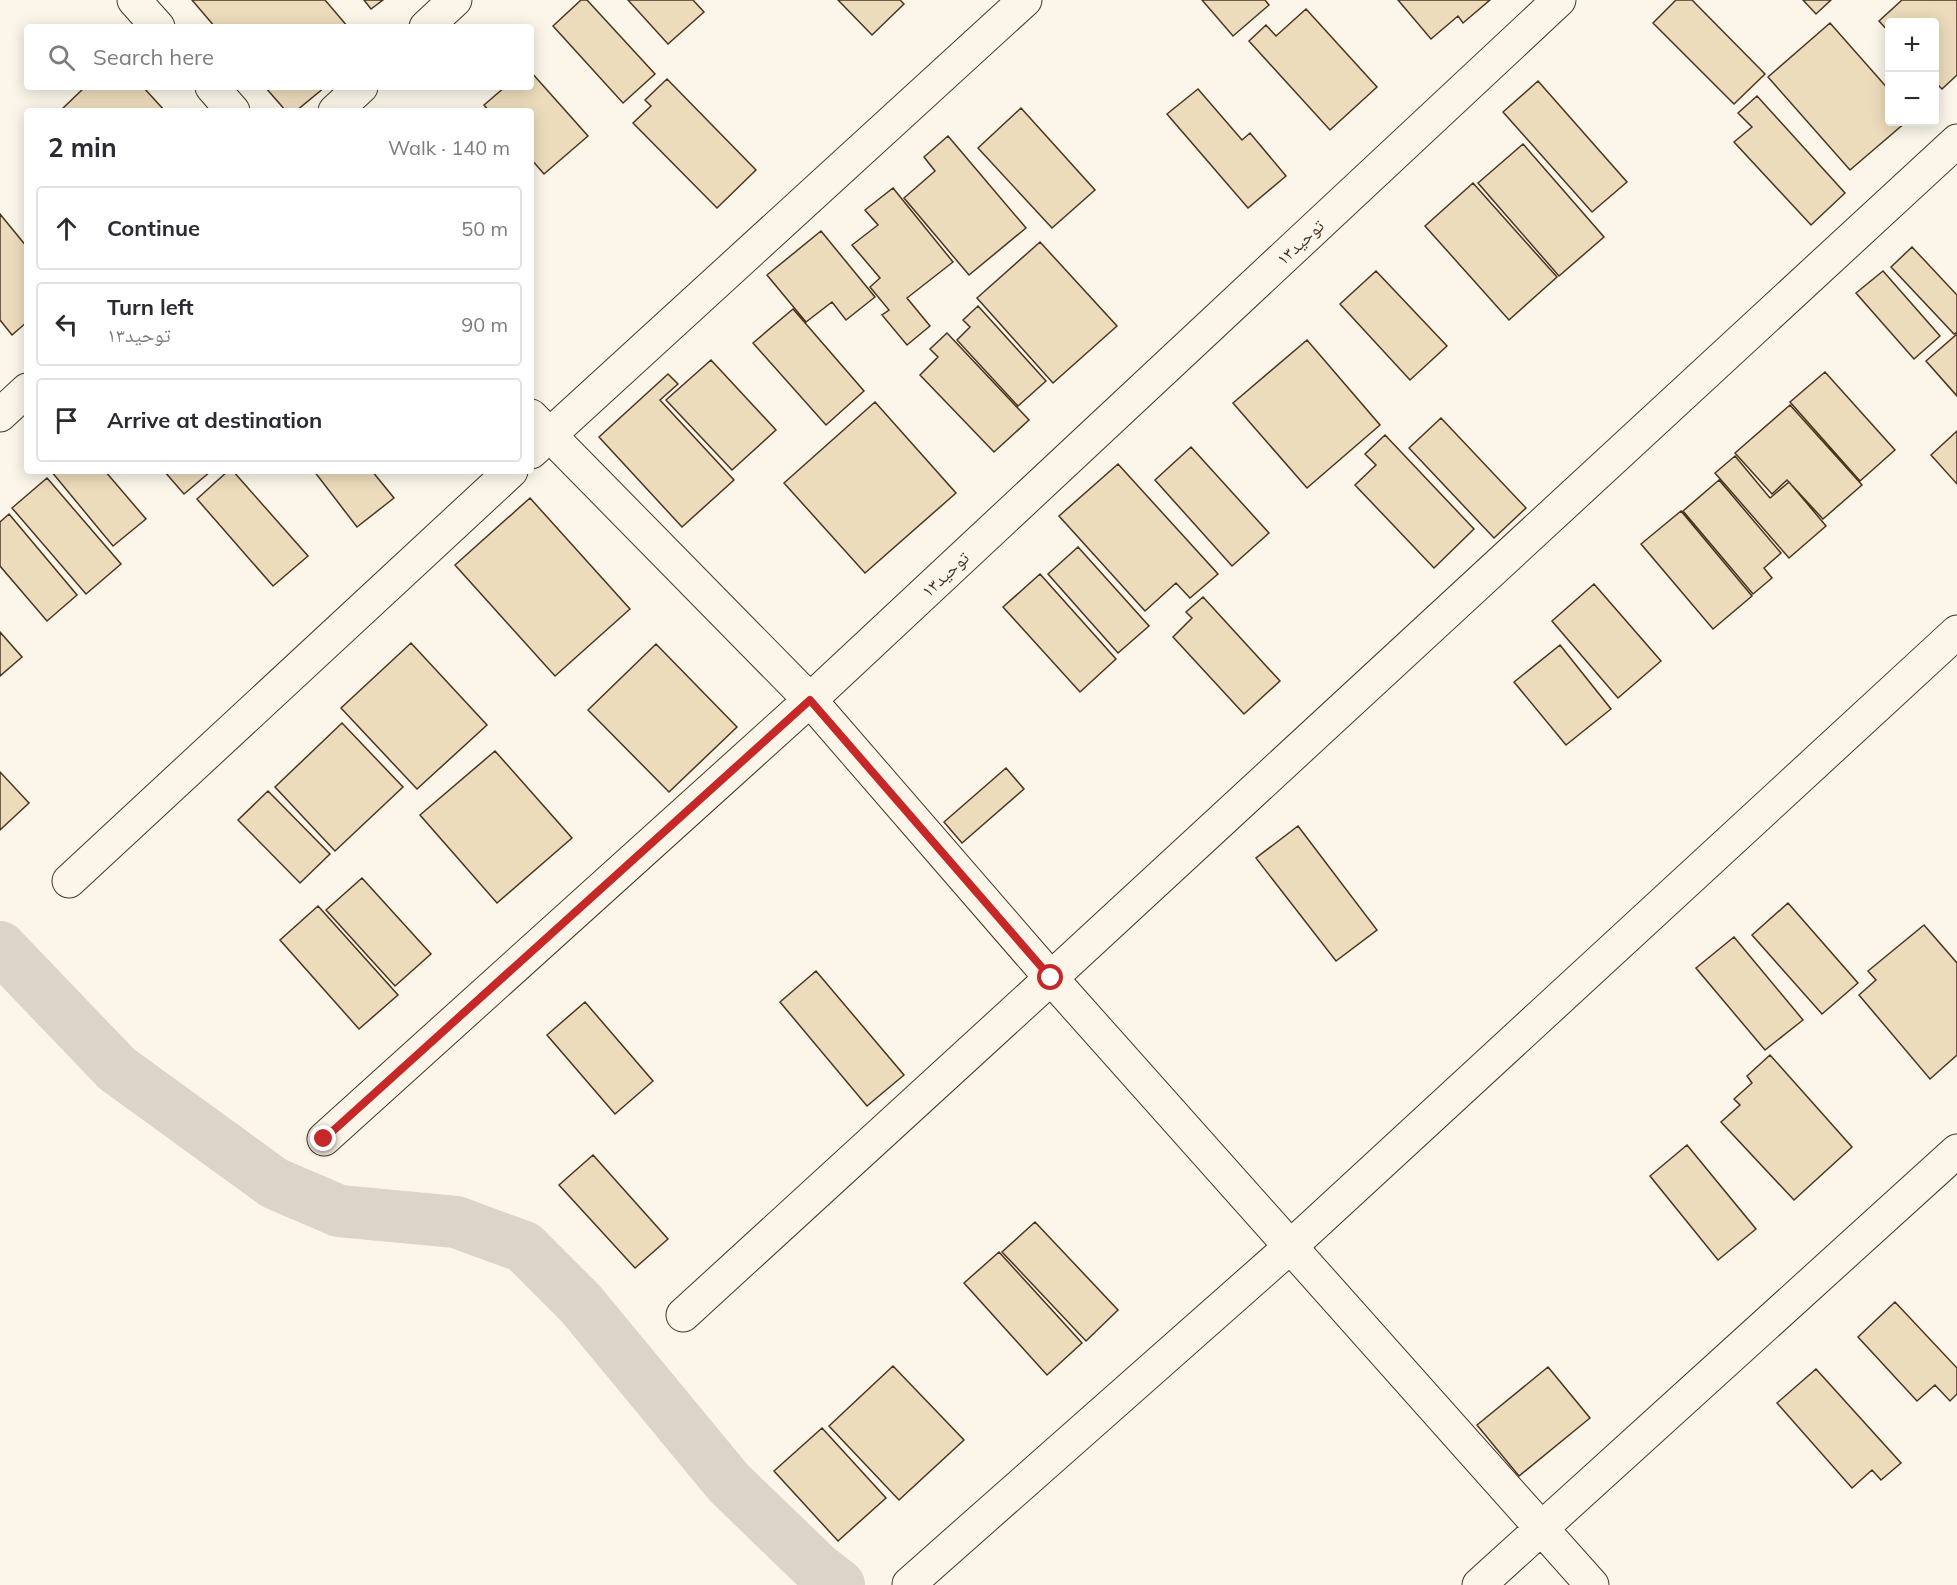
<!DOCTYPE html>
<html lang="en">
<head>
<meta charset="utf-8">
<style>
	body { margin:0; font-family:Mulish,"Noto Naskh Arabic",sans-serif; background:#f7f7f7; color:#2b2b33 }
	.controls { position:absolute; right:18px; top:18px; display:grid; overflow:hidden; border-radius:6px; box-shadow:0 3px 15px #0003 }
	.controls button { width:54px; height:54px; display:grid; place-items:center; padding:0; border:0; border-bottom:2px solid #e1e1e2; background:#fff; color:#2b2b33; font:30px sans-serif }
	.stop { position:absolute; width:18px; height:18px; margin:-14px; border:4px solid #c62828; border-radius:50%; background:#fff }
	.stop.end { background:#c62828; border-color:#fff; box-shadow:0 2px 6px #0008 }
	.list { margin:0; padding:0; list-style:none }
	h2 { display:flex; justify-content:space-between; align-items:center; height:78px; margin:0; padding:0 24px; font-size:26px }
	h2 small { font-size:20px; font-weight:400; color:#7c7c81 }
	.list li { display:grid; grid-template-columns:39px 1fr auto; gap:18px; align-items:center; box-sizing:border-box; height:84px; margin:0 12px 12px; padding:0 12px; border:2px solid #e1e1e2; border-radius:6px }
	.list b { display:block; font-size:22px; white-space:nowrap }
	.list p { margin:0; font-size:20px; white-space:nowrap; color:#7c7c81 }
	.list em { font-size:20px; font-style:normal; color:#7c7c81 }
	.icon { flex:none; width:33px; height:33px; fill:none; stroke:currentColor; stroke-width:2; stroke-linecap:round; stroke-linejoin:round }
	.map { position:relative; flex:none; width:1957px; height:1585px; overflow:hidden }
	.search { position:absolute; background:#fff; box-shadow:0 3px 15px #0003; left:24px; top:24px; width:510px; height:66px; display:flex; align-items:center; gap:15px; box-sizing:border-box; padding:0 21px; border-radius:6px; color:#7c7c81; font-size:22px }
	.panel { position:absolute; background:#fff; box-shadow:0 3px 15px #0003; left:24px; top:108px; width:510px; height:366px; border-radius:6px }
	.map>svg:first-child { display:block }
	.lines { fill:none; stroke-linecap:round; stroke-linejoin:round }
	.canal { stroke:#dcd4c6; stroke-width:52 }
	.building { fill:#ecdcbc; stroke:#4a3520; stroke-width:1.5 }
	.minor-casing { stroke:#4a3520; stroke-width:35 }
	.minor { stroke:#fbf6e9; stroke-width:33 }
	.route { stroke:#c62828; stroke-width:8 }
	.labels { text-anchor:middle; dominant-baseline:central; stroke-width:4.5; stroke-linejoin:round; paint-order:stroke }
	.street-label { font-size:18px; fill:#4a3520; stroke:#fbf6e9 }
</style>
</head>
<body>
<div class="map">
<svg width="1957" height="1585" viewBox="0 0 1957 1585">
	<rect width="100%" height="100%" fill="#fbf6e9"/>
	<g class="lines">
		<!-- canal -->
		<path class="canal" d="M 0,947 L 117,1069 L 274,1183 L 339,1211 L 456,1222 L 524,1247 L 581,1304 L 729,1483 L 817,1568 L 839,1585"/>
	</g>
	<!-- building -->
	<path class="building" d="M 192,0 L 325,0 L 348,27 L 215,27 Z
		M 364,0 L 383,0 L 371,9 Z
		M 581,0 L 587,0 L 655,74 L 623,103 L 553,26 Z
		M 628,0 L 693,0 L 704,12 L 668,44 Z
		M 838,0 L 900,0 L 904,4 L 872,35 Z
		M 1202,0 L 1265,0 L 1269,5 L 1233,36 Z
		M 1398,0 L 1490,0 L 1463,23 L 1458,16 L 1431,39 Z
		M 1676,0 L 1692,0 L 1765,74 L 1734,104 L 1653,23 Z
		M 1803,0 L 1831,0 L 1816,14 Z
		M 1902,0 L 1957,0 L 1957,75 L 1942,89 L 1934,81 L 1934,22 L 1890,22 L 1890,33 L 1879,21 Z
		M 1306,9 L 1377,87 L 1330,130 L 1249,41 L 1266,25 L 1276,36 Z
		M 1830,23 L 1890,91 L 1890,122 L 1906,122 L 1850,170 L 1768,77 Z
		M 531,72 L 588,136 L 544,174 L 531,159 L 531,111 L 489,111 L 484,105 L 505,87 L 531,87 Z
		M 667,79 L 756,170 L 717,208 L 633,123 L 651,106 L 645,100 Z
		M 1538,81 L 1627,182 L 1592,212 L 1503,112 Z
		M 85,87 L 143,87 L 165,111 L 60,111 Z
		M 265,87 L 325,87 L 296,111 L 286,111 Z
		M 1198,89 L 1242,140 L 1250,133 L 1286,176 L 1248,208 L 1167,114 Z
		M 1757,96 L 1845,193 L 1811,225 L 1734,142 L 1752,127 L 1738,113 Z
		M 1021,108 L 1095,190 L 1052,228 L 978,148 Z
		M 948,136 L 1026,228 L 969,275 L 904,198 L 935,171 L 924,157 Z
		M 1523,144 L 1604,237 L 1559,276 L 1478,183 Z
		M 1473,183 L 1557,277 L 1509,320 L 1425,226 Z
		M 893,188 L 953,262 L 907,298 L 930,326 L 907,345 L 882,315 L 889,310 L 870,287 L 880,278 L 852,245 L 878,225 L 865,210 Z
		M 0,214 L 27,247 L 27,322 L 12,335 L 0,320 Z
		M 821,231 L 875,297 L 846,320 L 832,302 L 806,322 L 767,275 Z
		M 1040,242 L 1117,326 L 1053,383 L 977,298 Z
		M 1912,247 L 1957,295 L 1957,332 L 1954,334 L 1891,267 Z
		M 1376,271 L 1447,346 L 1410,380 L 1340,304 Z
		M 1883,271 L 1940,336 L 1914,359 L 1856,293 Z
		M 978,306 L 1046,381 L 1018,406 L 957,340 L 970,327 L 963,320 Z
		M 793,309 L 864,391 L 826,425 L 753,343 Z
		M 947,333 L 1029,420 L 994,452 L 920,375 L 938,357 L 930,349 Z
		M 1957,334 L 1957,396 L 1926,361 Z
		M 1307,340 L 1380,425 L 1307,488 L 1233,403 Z
		M 711,360 L 776,430 L 732,470 L 666,400 Z
		M 1825,372 L 1895,450 L 1860,481 L 1790,402 Z
		M 668,374 L 678,384 L 660,400 L 734,480 L 682,527 L 599,437 Z
		M 875,402 L 956,493 L 865,573 L 784,483 Z
		M 1790,405 L 1862,485 L 1823,519 L 1787,480 L 1772,494 L 1735,453 Z
		M 1441,418 L 1526,508 L 1494,538 L 1409,448 Z
		M 1957,431 L 1957,484 L 1931,455 Z
		M 1385,435 L 1474,529 L 1434,568 L 1355,485 L 1376,465 L 1365,454 Z
		M 1191,447 L 1269,533 L 1232,566 L 1155,480 Z
		M 1735,456 L 1770,498 L 1789,482 L 1826,526 L 1789,558 L 1715,473 Z
		M 1118,464 L 1218,574 L 1190,598 L 1176,583 L 1145,611 L 1059,516 Z
		M 51,471 L 105,471 L 146,519 L 113,546 Z
		M 164,471 L 211,471 L 184,494 Z
		M 228,471 L 233,471 L 308,556 L 273,586 L 197,499 Z
		M 314,471 L 372,471 L 394,498 L 357,527 Z
		M 47,478 L 121,564 L 86,594 L 12,508 Z
		M 1719,480 L 1781,553 L 1764,568 L 1772,578 L 1753,594 L 1683,511 Z
		M 530,498 L 630,609 L 555,676 L 455,565 Z
		M 1681,511 L 1752,596 L 1713,629 L 1641,544 Z
		M 9,514 L 77,595 L 47,621 L 0,566 L 0,522 Z
		M 1078,547 L 1149,626 L 1118,653 L 1048,574 Z
		M 1040,574 L 1116,659 L 1080,692 L 1003,607 Z
		M 1594,584 L 1661,661 L 1618,698 L 1552,621 Z
		M 1203,597 L 1280,681 L 1244,714 L 1173,637 L 1192,618 L 1186,612 Z
		M 0,632 L 22,657 L 0,676 Z
		M 411,643 L 487,725 L 417,789 L 341,708 Z
		M 656,644 L 737,727 L 669,792 L 588,710 Z
		M 1560,645 L 1611,709 L 1566,745 L 1514,682 Z
		M 342,723 L 403,787 L 335,851 L 275,787 Z
		M 495,751 L 572,838 L 497,903 L 420,815 Z
		M 1006,768 L 1024,789 L 962,843 L 944,822 Z
		M 0,772 L 29,803 L 0,830 Z
		M 268,791 L 330,854 L 300,883 L 238,820 Z
		M 1298,826 L 1377,930 L 1336,961 L 1256,858 Z
		M 362,878 L 431,954 L 395,986 L 326,910 Z
		M 1788,903 L 1858,983 L 1822,1014 L 1752,935 Z
		M 318,906 L 398,995 L 359,1029 L 280,940 Z
		M 1924,925 L 1957,963 L 1957,1055 L 1930,1079 L 1859,995 L 1876,980 L 1868,971 Z
		M 1734,937 L 1803,1020 L 1765,1050 L 1696,968 Z
		M 816,971 L 904,1075 L 867,1106 L 780,1002 Z
		M 585,1002 L 653,1081 L 615,1114 L 547,1035 Z
		M 1770,1055 L 1852,1147 L 1794,1200 L 1721,1122 L 1740,1105 L 1734,1099 L 1752,1083 L 1747,1076 Z
		M 1687,1145 L 1756,1229 L 1718,1260 L 1650,1176 Z
		M 593,1155 L 668,1239 L 635,1268 L 559,1185 Z
		M 1035,1222 L 1118,1310 L 1086,1341 L 1002,1252 Z
		M 999,1252 L 1082,1343 L 1047,1375 L 964,1283 Z
		M 1895,1302 L 1957,1368 L 1957,1394 L 1950,1401 L 1935,1385 L 1917,1401 L 1858,1337 Z
		M 893,1366 L 964,1440 L 899,1500 L 829,1426 Z
		M 1548,1367 L 1590,1418 L 1519,1476 L 1477,1425 Z
		M 1816,1369 L 1901,1463 L 1881,1480 L 1872,1470 L 1852,1488 L 1777,1403 Z
		M 822,1428 L 886,1498 L 838,1541 L 774,1471 Z"/>
	<g class="lines">
		<defs>
			<path id="minor" d="M 134,0 L 158,27
				M 426,27 L 455,0
				M 212,87 L 233,111
				M 335,111 L 361,87
				M 0,415 L 27,390
				M 531,416 L 810,700 L 1051,978 L 1592,1585
				M 531,452 L 1025,0
				M 69,881 L 511,471
				M 324,1139 L 810,700 L 1559,0
				M 683,1315 L 1051,978 L 1957,141
				M 909,1584 L 1290,1247 L 1957,632
				M 1479,1585 L 1957,1151"/>
		</defs>
		<!-- minor casing -->
		<use href="#minor" class="minor-casing"/>
		<!-- minor -->
		<use href="#minor" class="minor"/>
	</g>
	<g class="lines">
		<!-- route -->
		<path class="route" d="M 324,1139 L 810,700 L 1051,978"/>
	</g>
	<g class="labels">
		<!-- street labels -->
		<g class="street-label">
			<text transform="translate(1300 242) rotate(-43)">توحید۱۳</text>
			<text transform="translate(945 574) rotate(-43)">توحید۱۳</text>
		</g>
	</g>
</svg>
<div class="controls">
<button>+</button>
<button>−</button>
</div>
<div class="stop" style="left:1051px;top:978px"></div>
<div class="stop end" style="left:324px;top:1139px"></div>
<div class="search"><svg class="icon" aria-label="search" viewBox="0 0 24 24"><circle cx="10" cy="10" r="6"/><path d="M15 15l6 6"/></svg>Search here</div>
<section class="panel">
<h2>2 min<small>Walk · 140 m</small></h2>
<ul class="list">
<li><svg class="icon" aria-label="ahead" viewBox="0 0 24 24"><path d="M12 20V5M6 11l6-6 6 6"/></svg><div><b>Continue</b></div><em>50 m</em></li>
<li><svg class="icon" aria-label="left" viewBox="0 0 24 24"><path d="M17 20v-9H6M10 6l-5 5 5 5"/></svg><div><b>Turn left</b><p>توحید۱۳</p></div><em>90 m</em></li>
<li><svg class="icon" aria-label="arrive" viewBox="0 0 24 24"><path d="M6 21V4h12l-3 4 3 4H6"/></svg><div><b>Arrive at destination</b></div></li>
</ul>
</section>
</div>
</body>
</html>
